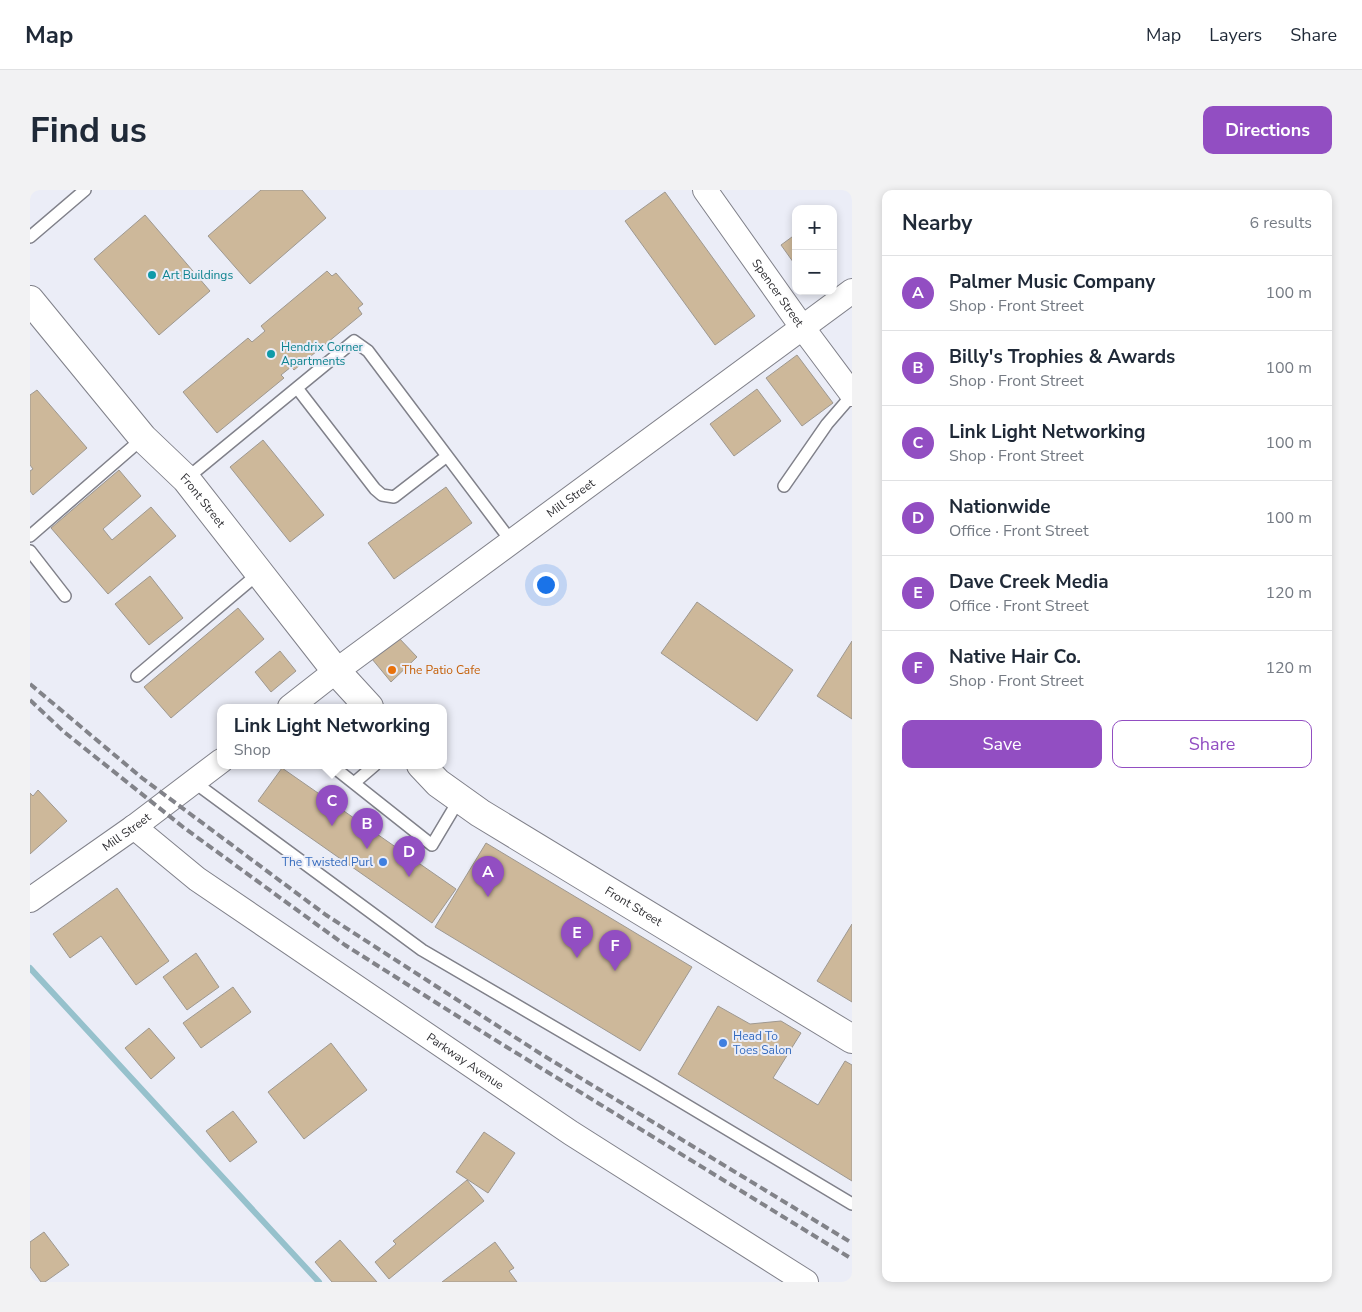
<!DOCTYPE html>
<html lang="en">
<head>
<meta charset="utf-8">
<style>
	body { margin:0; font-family:"Nunito Sans",sans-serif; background:#f2f2f3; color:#1f2937 }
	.controls { position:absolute; right:15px; top:15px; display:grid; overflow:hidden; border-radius:10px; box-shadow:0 2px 8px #0003 }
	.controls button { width:45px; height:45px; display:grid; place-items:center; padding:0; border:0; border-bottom:1px solid #e0e1e3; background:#fff; color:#1f2937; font:25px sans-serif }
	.you { position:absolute; left:515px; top:394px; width:18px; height:18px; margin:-12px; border:4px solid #fff; border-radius:50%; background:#1a73e8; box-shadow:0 0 0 8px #1a73e833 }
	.badge { display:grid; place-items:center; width:32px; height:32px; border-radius:50%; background:#924ec2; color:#fff; font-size:16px; font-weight:700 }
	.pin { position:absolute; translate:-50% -41px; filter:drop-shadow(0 1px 2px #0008) }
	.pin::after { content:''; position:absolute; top:26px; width:18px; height:15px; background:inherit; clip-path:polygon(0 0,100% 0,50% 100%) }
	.popup { position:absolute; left:187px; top:514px; width:230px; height:65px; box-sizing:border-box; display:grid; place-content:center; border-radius:10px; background:#fff; filter:drop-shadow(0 1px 4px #0005); font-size:16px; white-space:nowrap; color:#747a83 }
	.popup b { font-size:19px; color:#1f2937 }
	.popup::after { content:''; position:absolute; left:50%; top:100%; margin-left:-10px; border:10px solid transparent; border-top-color:#fff }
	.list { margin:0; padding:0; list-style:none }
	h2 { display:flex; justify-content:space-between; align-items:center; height:65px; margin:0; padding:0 20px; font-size:21px }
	h2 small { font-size:16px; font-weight:400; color:#747a83 }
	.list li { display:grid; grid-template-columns:32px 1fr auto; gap:15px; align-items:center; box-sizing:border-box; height:75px; padding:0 20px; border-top:1px solid #e0e1e3 }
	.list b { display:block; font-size:19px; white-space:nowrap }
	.list p { margin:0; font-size:16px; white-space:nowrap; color:#747a83 }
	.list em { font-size:16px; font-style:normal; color:#747a83 }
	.actions { display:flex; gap:10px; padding:15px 20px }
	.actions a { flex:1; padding:11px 0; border:1px solid #924ec2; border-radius:10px; text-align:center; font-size:18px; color:#924ec2 }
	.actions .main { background:#924ec2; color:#fff }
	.map { position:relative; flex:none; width:822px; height:1092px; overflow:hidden; border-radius:10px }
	header { display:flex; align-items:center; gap:30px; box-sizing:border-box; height:70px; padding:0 25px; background:#fff; border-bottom:1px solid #e0e1e3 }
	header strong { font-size:24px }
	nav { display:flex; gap:28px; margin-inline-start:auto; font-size:18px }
	.intro { display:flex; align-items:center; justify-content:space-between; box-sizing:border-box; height:120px; padding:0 30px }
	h1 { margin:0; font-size:35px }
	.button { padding:12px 22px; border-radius:10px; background:#924ec2; color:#fff; font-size:18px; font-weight:700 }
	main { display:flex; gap:30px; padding:0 30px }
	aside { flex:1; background:#fff; border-radius:10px; box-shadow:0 2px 8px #0003 }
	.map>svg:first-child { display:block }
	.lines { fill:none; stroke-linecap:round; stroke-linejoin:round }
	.stream { stroke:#96c1cc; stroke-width:6 }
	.building { fill:#cdb89a; stroke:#9e9890 }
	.lane-casing { stroke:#80818a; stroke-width:14 }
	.street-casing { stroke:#80818a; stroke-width:26 }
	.secondary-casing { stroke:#80818a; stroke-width:30 }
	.lane { stroke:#fff; stroke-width:11 }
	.street { stroke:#fff; stroke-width:24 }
	.secondary { stroke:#fff; stroke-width:28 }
	.rail { stroke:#828389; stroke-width:4; stroke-dasharray:8 4; stroke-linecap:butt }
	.culture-dot { fill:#0f9aa8; stroke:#ebedf7; stroke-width:2 }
	.food-dot { fill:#e8710a; stroke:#ebedf7; stroke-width:2 }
	.shop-dot { fill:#3f7fe0; stroke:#ebedf7; stroke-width:2 }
	.labels { text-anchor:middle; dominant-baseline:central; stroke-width:4; stroke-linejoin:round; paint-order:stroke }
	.culture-label { font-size:12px; fill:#0d838f; stroke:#ebedf7; text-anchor:start }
	.street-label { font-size:12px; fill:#313135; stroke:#ebedf7 }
	.food-label { font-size:12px; fill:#c56008; stroke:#ebedf7; text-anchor:start }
	.shop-label { font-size:12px; fill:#366cbe; stroke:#ebedf7; text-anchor:end }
</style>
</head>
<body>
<header>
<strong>Map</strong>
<nav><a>Map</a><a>Layers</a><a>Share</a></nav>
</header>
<div class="intro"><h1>Find us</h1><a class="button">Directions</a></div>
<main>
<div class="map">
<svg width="822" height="1092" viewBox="0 0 822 1092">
	<rect width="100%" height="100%" fill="#ebedf7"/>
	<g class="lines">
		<!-- stream -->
		<path class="stream" d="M 0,778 L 289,1092"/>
	</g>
	<!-- building -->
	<path class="building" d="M 231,0 L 272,0 L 296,28 L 220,94 L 178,46 Z
		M 635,2 L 725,126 L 685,155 L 595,31 Z
		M 115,25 L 180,101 L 129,145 L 64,69 Z
		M 766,44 L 766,76 L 751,55 Z
		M 297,81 L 302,86 L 306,83 L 333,114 L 328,118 L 332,124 L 264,180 L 261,177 L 251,185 L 254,188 L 187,243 L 153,202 L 218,148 L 222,152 L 235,141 L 231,136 Z
		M 767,165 L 803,213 L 772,236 L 736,188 Z
		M 727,199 L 751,231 L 704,266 L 680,234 Z
		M 7,200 L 57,258 L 3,305 L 0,301 L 0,281 L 3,279 L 0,275 L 0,205 Z
		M 233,250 L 294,325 L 260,352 L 200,277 Z
		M 89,280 L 111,306 L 73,339 L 82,350 L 121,317 L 146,346 L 78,404 L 21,338 Z
		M 416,297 L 442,333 L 364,389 L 338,353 Z
		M 120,386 L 153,428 L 119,455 L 85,414 Z
		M 667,412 L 763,480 L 727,531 L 631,463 Z
		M 208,418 L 234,449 L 141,528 L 114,497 Z
		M 368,447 L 387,467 L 361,492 L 342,469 Z
		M 822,451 L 822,529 L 787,506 Z
		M 250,461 L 266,481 L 241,502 L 225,482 Z
		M 252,578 L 426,699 L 402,733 L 228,611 Z
		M 8,600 L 37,631 L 0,664 L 0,603 L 3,606 Z
		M 456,653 L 662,777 L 610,861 L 405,737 Z
		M 87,698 L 139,771 L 106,795 L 71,746 L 40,768 L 23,744 Z
		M 822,734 L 822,812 L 787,791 Z
		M 166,763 L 189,797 L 157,820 L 133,787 Z
		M 203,797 L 221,822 L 171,858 L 153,833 Z
		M 688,816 L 720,834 L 751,831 L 771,843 L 743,888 L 788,915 L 815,871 L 822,875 L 822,991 L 648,884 Z
		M 119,838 L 145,868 L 121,889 L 95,858 Z
		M 301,853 L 337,900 L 274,949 L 238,902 Z
		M 203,921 L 227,952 L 200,972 L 176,941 Z
		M 454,942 L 485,963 L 458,1003 L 426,982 Z
		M 437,990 L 454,1011 L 359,1089 L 345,1072 L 366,1054 L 363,1051 Z
		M 14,1042 L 39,1075 L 15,1092 L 11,1092 L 0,1077 L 0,1052 Z
		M 310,1050 L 347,1092 L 302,1092 L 285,1072 Z
		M 465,1052 L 484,1078 L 479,1081 L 487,1092 L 412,1092 Z"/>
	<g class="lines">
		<defs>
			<path id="lane" d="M 0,47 L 55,0
				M 267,198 L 345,299 L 352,305 L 364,307 L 417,266
				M 156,289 L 324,151 L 338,161 L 481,351
				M 754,296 L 797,234 L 822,205
				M 0,346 L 113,248
				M 0,361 L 35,406
				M 107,486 L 229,383
				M 301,575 L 402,655 L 430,608
				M 164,592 L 392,760 L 618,892 L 822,1014
				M 324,593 L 345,575"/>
			<g id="street">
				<path id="s1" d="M 675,0 L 772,137 L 822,204"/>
				<path id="s2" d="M 260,517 L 306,481 L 822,101"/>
				<path id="s3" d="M 104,637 L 167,689 L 541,943 L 776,1092"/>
				<path id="s4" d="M 0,710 L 104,637 L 191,571"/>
			</g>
			<g id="secondary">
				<path id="s5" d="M 0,110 L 113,248 L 156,289 L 306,481 L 339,517"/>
				<path id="s6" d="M 391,575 L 408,593 L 450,623 L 822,849"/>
			</g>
		</defs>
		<!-- lane casing -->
		<use href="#lane" class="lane-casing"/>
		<!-- street casing -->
		<use href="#street" class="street-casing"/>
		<!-- secondary casing -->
		<use href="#secondary" class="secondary-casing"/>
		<!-- lane -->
		<use href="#lane" class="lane"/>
		<!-- street -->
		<use href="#street" class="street"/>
		<!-- secondary -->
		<use href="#secondary" class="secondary"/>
		<!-- rail -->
		<path class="rail" d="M 0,494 L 112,588 L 296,725 L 511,864 L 822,1053
			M 0,510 L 33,541 L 153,637 L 315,755 L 462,848 L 822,1069"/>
	</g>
	<!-- markers -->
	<g class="culture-dot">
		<circle cx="122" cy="85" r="5"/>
		<circle cx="241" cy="164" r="5"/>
	</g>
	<circle class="food-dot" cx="362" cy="480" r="5"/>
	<g class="shop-dot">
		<circle cx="353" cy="672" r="5"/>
		<circle cx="693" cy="853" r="5"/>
	</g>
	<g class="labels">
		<!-- culture labels -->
		<g class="culture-label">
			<text x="132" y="85">Art Buildings</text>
			<text x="251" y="157">Hendrix Corner<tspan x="251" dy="14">Apartments</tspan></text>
		</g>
		<!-- street labels -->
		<g class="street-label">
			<text stroke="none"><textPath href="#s1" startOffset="126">Spencer Street</textPath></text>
			<text stroke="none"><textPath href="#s2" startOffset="350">Mill Street</textPath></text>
			<text stroke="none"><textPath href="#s5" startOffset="265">Front Street</textPath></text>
			<text stroke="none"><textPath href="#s4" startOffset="118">Mill Street</textPath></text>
			<text stroke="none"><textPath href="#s6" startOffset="256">Front Street</textPath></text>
			<text stroke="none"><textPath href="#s3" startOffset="406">Parkway Avenue</textPath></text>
		</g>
		<!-- food labels -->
		<g class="food-label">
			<text x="372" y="480">The Patio Cafe</text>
		</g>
		<!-- shop labels -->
		<g class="shop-label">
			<text x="343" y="672">The Twisted Purl</text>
			<text x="703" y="846" text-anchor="start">Head To<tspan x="703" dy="14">Toes Salon</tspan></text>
		</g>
	</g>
</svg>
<div class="controls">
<button>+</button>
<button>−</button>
</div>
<div class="you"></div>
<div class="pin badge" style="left:458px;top:707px">A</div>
<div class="pin badge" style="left:337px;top:659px">B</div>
<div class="pin badge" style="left:302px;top:636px">C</div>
<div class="popup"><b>Link Light Networking</b>Shop</div>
<div class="pin badge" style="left:379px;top:687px">D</div>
<div class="pin badge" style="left:547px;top:768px">E</div>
<div class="pin badge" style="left:585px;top:781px">F</div>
</div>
<aside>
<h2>Nearby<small>6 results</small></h2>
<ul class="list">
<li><span class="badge">A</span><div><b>Palmer Music Company</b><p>Shop · Front Street</p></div><em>100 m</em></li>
<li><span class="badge">B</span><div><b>Billy's Trophies &amp; Awards</b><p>Shop · Front Street</p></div><em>100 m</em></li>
<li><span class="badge">C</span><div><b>Link Light Networking</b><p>Shop · Front Street</p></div><em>100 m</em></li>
<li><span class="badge">D</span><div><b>Nationwide</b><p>Office · Front Street</p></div><em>100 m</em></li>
<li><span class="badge">E</span><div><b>Dave Creek Media</b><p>Office · Front Street</p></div><em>120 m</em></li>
<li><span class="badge">F</span><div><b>Native Hair Co.</b><p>Shop · Front Street</p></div><em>120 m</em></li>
</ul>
<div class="actions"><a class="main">Save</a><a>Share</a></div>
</aside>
</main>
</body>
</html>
